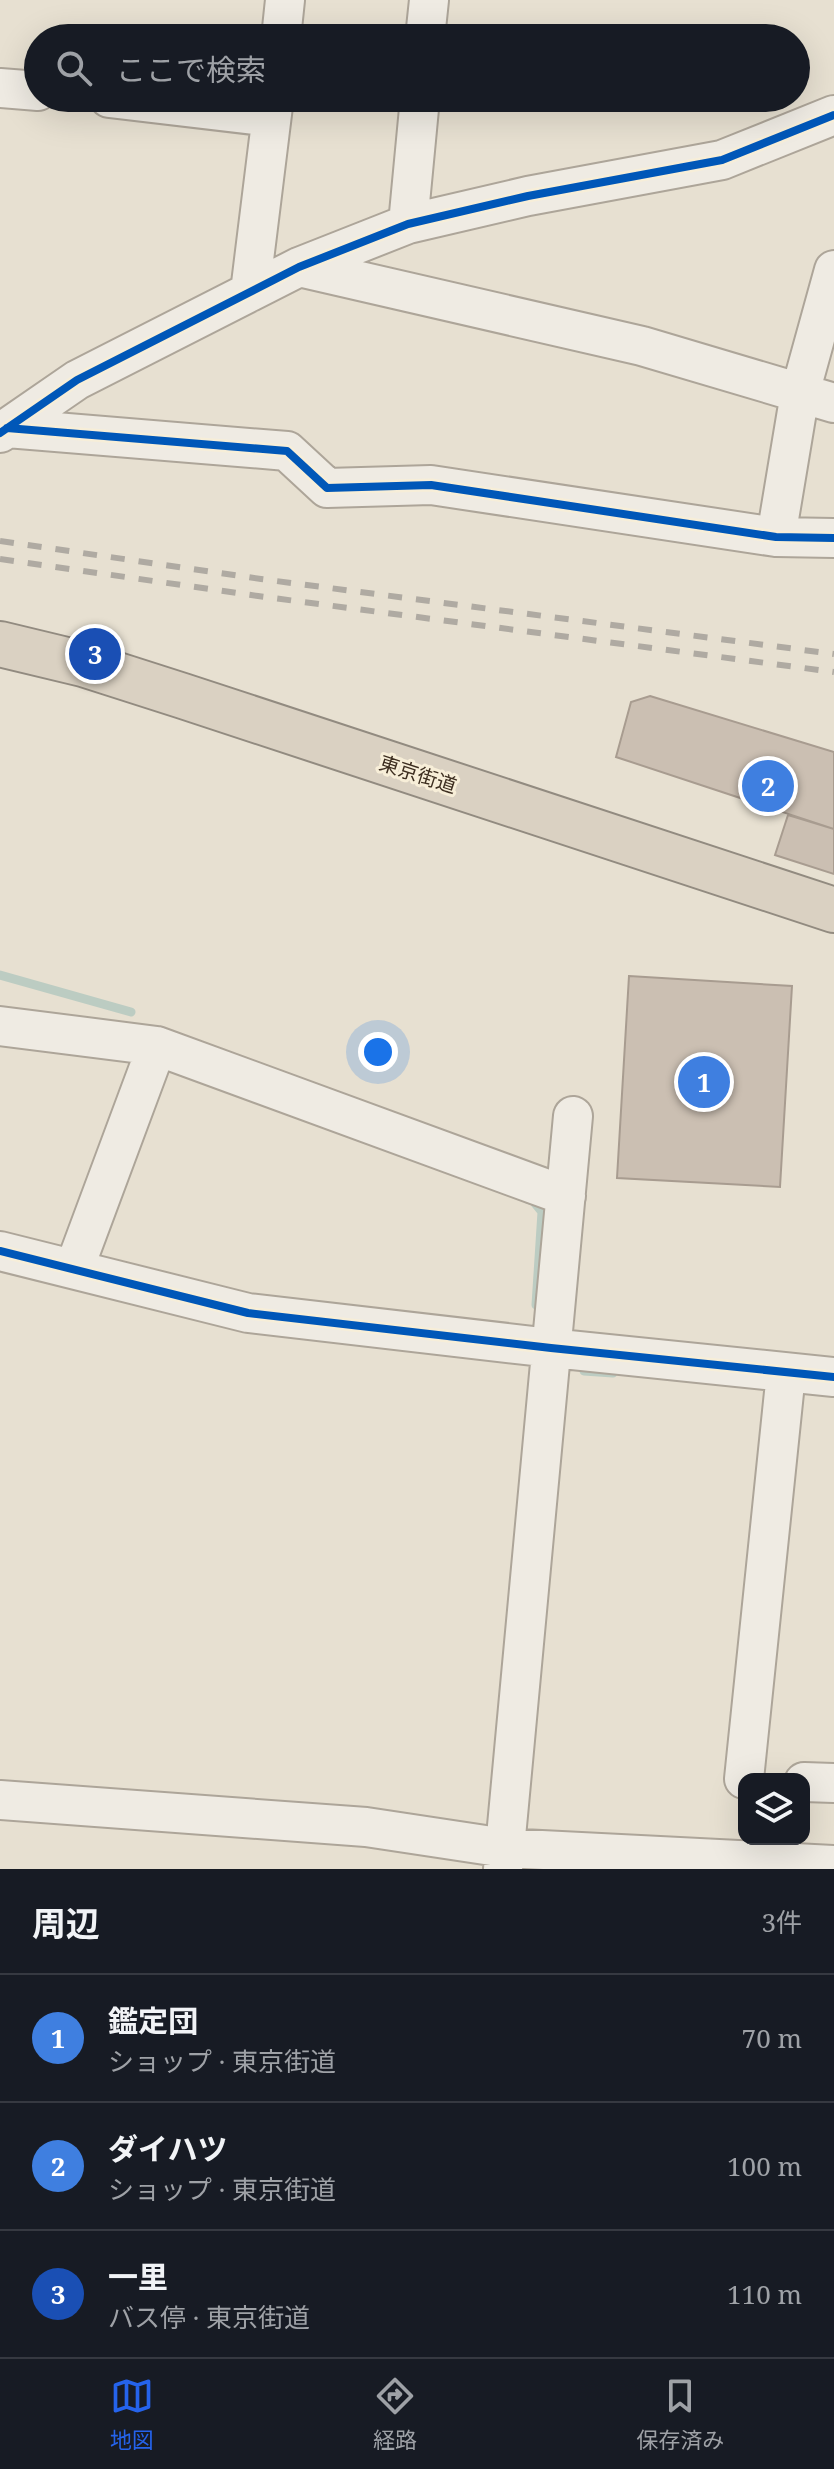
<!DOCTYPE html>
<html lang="ja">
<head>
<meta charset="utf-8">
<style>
	body { margin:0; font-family:"Noto Serif","Noto Sans JP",serif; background:#20242c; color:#f1f3f6 }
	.controls { position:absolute; right:24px; bottom:24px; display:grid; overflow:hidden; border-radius:16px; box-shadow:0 8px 32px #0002 }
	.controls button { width:72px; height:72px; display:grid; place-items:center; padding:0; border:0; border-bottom:2px solid #363941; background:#171b24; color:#f1f3f6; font:40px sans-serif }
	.you { position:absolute; left:378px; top:1052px; width:28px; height:28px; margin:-20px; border:6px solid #fff; border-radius:50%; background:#1a73e8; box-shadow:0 0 0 12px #1a73e833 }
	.badge { display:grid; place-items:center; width:52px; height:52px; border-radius:50%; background:#2563eb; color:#fff; font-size:26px; font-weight:700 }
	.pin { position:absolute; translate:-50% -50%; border:4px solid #fff; box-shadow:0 2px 8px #0006 }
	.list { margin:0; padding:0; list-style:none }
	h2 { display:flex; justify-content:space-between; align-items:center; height:104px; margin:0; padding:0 32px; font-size:34px }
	h2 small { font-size:26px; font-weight:400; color:#9ea1a6 }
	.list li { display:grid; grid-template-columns:52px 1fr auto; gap:24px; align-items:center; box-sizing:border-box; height:128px; padding:0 32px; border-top:2px solid #363941 }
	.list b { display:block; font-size:30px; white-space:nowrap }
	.list p { margin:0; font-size:26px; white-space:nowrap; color:#9ea1a6 }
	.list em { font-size:26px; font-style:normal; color:#9ea1a6 }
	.icon { flex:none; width:44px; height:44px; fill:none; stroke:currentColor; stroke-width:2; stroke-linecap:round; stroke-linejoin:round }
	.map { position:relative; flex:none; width:834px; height:1869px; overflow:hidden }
	.search { position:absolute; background:#171b24; box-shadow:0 8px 32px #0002; left:24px; right:24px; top:24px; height:88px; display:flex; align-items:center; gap:20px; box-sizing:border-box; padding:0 28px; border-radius:44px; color:#9ea1a6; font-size:30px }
	.sheet { height:488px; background:#171b24 }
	nav { display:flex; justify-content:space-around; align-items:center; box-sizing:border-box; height:112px; border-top:2px solid #363941; background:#171b24; font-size:22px; color:#9ea1a6 }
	nav a { display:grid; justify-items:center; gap:4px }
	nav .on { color:#2563eb }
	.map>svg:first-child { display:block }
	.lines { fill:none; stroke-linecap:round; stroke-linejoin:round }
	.stream { stroke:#bcccc2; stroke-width:9 }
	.building { fill:#cbbfb2; stroke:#a89c90; stroke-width:2 }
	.minor-casing { stroke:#ada599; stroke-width:42 }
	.highway-casing { stroke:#928b80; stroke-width:48 }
	.minor { stroke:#efebe3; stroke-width:38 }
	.highway { stroke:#dad1c2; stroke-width:44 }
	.rail { stroke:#afaaa2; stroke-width:6; stroke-dasharray:14 14; stroke-linecap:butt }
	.cycleway-casing { stroke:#f7eed8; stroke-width:13 }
	.cycleway { stroke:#0057b8; stroke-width:8 }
	.labels { text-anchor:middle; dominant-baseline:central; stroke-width:6; stroke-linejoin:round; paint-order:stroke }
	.street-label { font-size:20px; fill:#3d2e20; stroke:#f7eed8 }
</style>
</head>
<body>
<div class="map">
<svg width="834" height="1869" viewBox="0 0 834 1869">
	<rect width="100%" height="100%" fill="#e7e0d1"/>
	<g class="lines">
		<!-- stream -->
		<path class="stream" d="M 0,975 L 131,1012
			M 527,1199 L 533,1201 L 542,1212 L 536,1305
			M 584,1371 L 613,1373"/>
	</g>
	<!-- building -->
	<path class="building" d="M 650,696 L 834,752 L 834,829 L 616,757 L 631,702 Z
		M 788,815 L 834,829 L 834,874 L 775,855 Z
		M 629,976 L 792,986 L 780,1187 L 617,1178 Z"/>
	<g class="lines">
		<defs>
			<path id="minor" d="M 281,38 L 285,0
				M 425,38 L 429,0
				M 0,88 L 38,91
				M 109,98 L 271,117
				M 408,224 L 420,98
				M 299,267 L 642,346 L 834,403
				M 250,292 L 274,98
				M 7,428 L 287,451 L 327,488 L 431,485 L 776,537 L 834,538
				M 0,433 L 77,380 L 299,267 L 408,224 L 528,196 L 722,160 L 834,115
				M 776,537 L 800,393 L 834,270
				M 0,1026 L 157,1046 L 74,1269
				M 157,1046 L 566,1196
				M 0,1251 L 248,1313 L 551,1348 L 834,1377
				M 744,1779 L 786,1373
				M 804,1782 L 834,1783
				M 0,1800 L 366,1827 L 505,1848 L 834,1865
				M 503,1869 L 573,1116"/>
			<path id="highway" d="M 0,644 L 83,664 L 183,696 L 834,910"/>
		</defs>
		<!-- minor casing -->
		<use href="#minor" class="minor-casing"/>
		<!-- highway casing -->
		<use href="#highway" class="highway-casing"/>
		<!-- minor -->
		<use href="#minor" class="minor"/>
		<!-- highway -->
		<use href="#highway" class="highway"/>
		<!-- rail -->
		<path class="rail" d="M 0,541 L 261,579 L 834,654
			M 0,559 L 258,596 L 834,672"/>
		<defs>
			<path id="cycleway" d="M 7,428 L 287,451 L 327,488 L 431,485 L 776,537 L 834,538
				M 0,433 L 77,380 L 299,267 L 408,224 L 528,196 L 722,160 L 834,115
				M 0,1251 L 248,1313 L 551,1348 L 834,1377"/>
		</defs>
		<!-- cycleway casing -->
		<use href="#cycleway" class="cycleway-casing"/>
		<!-- cycleway -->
		<use href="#cycleway" class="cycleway"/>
	</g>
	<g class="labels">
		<!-- street labels -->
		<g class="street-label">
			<text transform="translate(418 774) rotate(18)">東京街道</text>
		</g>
	</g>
</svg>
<div class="controls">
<button><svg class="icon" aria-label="layers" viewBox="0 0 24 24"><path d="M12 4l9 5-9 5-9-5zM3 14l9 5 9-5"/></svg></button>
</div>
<div class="you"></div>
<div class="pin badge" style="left:704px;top:1082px;background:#3f7fe0">1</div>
<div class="pin badge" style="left:768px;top:786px;background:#3f7fe0">2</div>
<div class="pin badge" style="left:95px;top:654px;background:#1a4fb4">3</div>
<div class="search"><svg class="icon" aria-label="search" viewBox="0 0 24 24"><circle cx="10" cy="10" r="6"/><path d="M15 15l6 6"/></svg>ここで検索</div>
</div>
<section class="sheet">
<h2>周辺<small>3件</small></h2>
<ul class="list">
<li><span class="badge" style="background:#3f7fe0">1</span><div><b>鑑定団</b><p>ショップ · 東京街道</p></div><em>70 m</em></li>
<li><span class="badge" style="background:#3f7fe0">2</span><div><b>ダイハツ</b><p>ショップ · 東京街道</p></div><em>100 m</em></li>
<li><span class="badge" style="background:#1a4fb4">3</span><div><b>一里</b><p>バス停 · 東京街道</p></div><em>110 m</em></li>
</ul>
</section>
<nav>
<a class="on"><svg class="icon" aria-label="map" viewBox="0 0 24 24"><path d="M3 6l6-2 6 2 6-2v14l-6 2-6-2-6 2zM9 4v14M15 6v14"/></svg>地図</a>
<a><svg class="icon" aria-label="directions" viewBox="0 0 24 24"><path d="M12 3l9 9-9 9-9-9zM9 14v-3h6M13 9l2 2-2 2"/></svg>経路</a>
<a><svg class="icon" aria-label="saved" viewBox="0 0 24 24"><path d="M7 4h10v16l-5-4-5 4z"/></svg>保存済み</a>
</nav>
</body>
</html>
